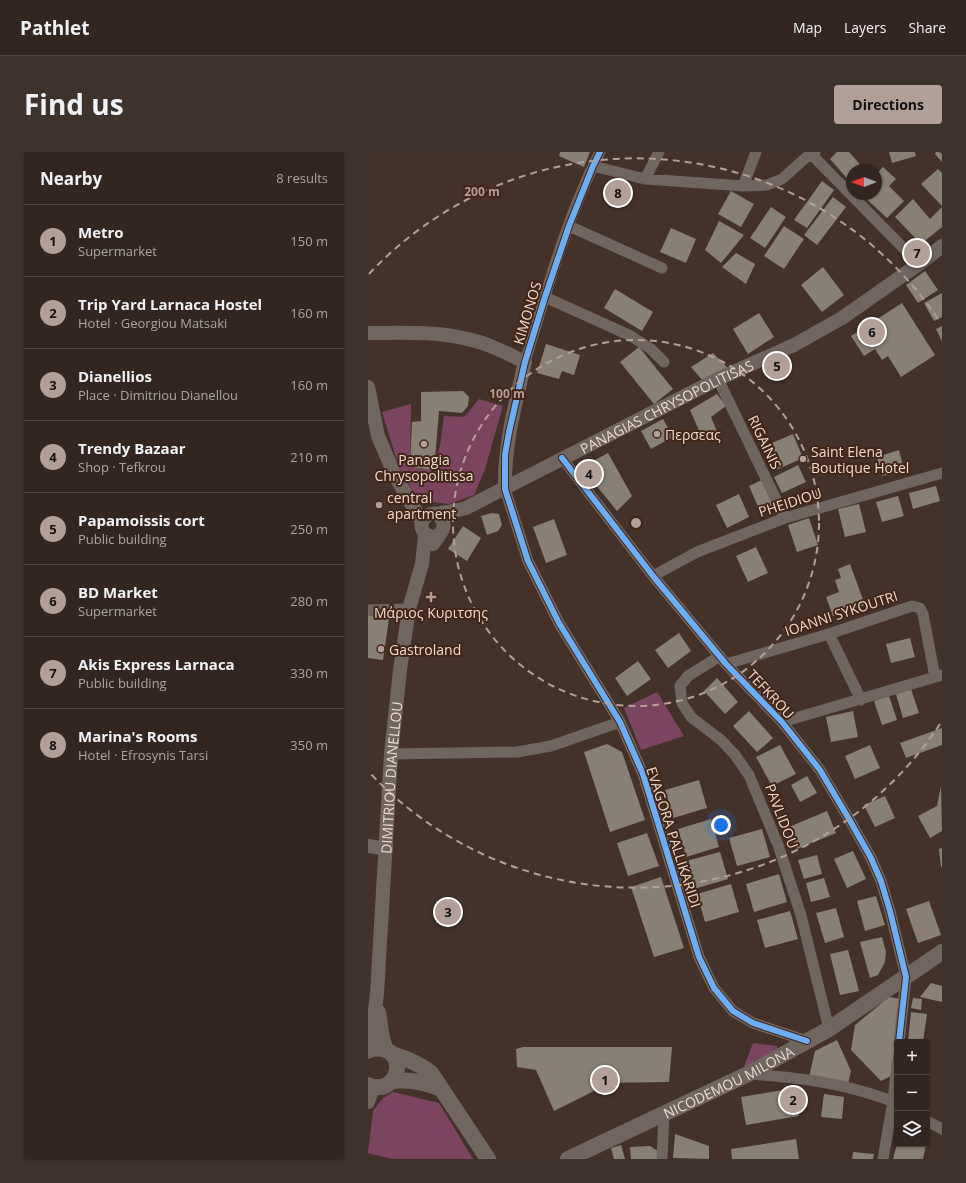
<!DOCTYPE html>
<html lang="en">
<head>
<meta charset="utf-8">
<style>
	body { margin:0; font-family:"Open Sans",sans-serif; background:#3e322d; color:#f1f3f6 }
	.controls { position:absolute; right:12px; bottom:12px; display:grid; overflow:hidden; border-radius:4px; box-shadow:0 1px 3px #0004 }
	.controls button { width:36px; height:36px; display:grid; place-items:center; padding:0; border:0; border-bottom:1px solid #4e433e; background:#332620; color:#f1f3f6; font:20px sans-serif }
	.compass { position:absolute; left:478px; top:12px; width:36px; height:36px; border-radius:50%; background:#332620; box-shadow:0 1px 3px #0004; rotate:270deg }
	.you { position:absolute; left:353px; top:673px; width:14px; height:14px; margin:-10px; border:3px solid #fff; border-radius:50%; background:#1a73e8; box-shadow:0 0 0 6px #1a73e833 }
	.badge { display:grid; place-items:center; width:26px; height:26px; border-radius:50%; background:#b29f97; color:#111; font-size:13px; font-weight:700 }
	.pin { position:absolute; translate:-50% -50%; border:2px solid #fff; box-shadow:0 1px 4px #0006 }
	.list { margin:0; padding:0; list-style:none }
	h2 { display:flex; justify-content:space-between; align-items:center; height:52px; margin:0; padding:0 16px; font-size:17px }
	h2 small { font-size:13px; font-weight:400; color:#a9a5a5 }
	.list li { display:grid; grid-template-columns:26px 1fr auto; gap:12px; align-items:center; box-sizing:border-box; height:72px; padding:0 16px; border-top:1px solid #4e433e }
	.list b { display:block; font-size:15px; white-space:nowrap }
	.list p { margin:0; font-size:13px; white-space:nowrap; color:#a9a5a5 }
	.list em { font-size:13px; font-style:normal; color:#a9a5a5 }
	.icon { flex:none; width:22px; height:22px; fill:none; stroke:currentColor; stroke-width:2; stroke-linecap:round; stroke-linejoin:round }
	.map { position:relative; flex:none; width:574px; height:1007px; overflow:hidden; border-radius:4px }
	header { display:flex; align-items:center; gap:24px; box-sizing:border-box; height:56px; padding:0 20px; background:#332620; border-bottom:1px solid #4e433e }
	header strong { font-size:19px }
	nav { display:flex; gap:22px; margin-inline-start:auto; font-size:14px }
	.intro { display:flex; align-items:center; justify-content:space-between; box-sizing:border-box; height:96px; padding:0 24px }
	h1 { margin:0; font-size:28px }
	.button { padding:10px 18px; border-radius:4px; background:#b29f97; color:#111; font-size:14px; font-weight:700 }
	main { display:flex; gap:24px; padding:0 24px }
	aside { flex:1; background:#332620; border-radius:4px; box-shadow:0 1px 3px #0004 }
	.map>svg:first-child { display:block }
	.green { fill:#7b4560 }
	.building { fill:#888074 }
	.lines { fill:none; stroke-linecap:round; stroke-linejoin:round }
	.minor { stroke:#71655f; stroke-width:11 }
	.tertiary { stroke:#71655f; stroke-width:14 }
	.secondary { stroke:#71655f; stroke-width:16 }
	.cycleway-casing { stroke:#422516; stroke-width:8 }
	.cycleway { stroke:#6dadf4; stroke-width:6 }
	.ring { fill:none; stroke:#b29f97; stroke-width:2; stroke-dasharray:7 5 }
	.poi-dot { fill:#b29f97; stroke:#422516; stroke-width:1.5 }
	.labels { text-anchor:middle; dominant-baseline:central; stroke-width:4; stroke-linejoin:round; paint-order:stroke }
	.street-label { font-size:14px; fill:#eedad1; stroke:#422516 }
	.poi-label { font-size:14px; fill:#eedad1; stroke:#422516; text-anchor:start }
	.centre { fill:#b29f97; stroke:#422516; stroke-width:2 }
	.ring-label { font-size:12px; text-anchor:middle; font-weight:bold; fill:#b29f97; stroke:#422516; stroke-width:4; stroke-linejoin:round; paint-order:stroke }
</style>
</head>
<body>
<header>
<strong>Pathlet</strong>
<nav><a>Map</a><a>Layers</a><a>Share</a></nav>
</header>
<div class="intro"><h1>Find us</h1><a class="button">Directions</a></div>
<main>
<aside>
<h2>Nearby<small>8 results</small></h2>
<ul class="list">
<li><span class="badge">1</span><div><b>Metro</b><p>Supermarket</p></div><em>150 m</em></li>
<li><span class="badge">2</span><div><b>Trip Yard Larnaca Hostel</b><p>Hotel · Georgiou Matsaki</p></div><em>160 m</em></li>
<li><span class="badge">3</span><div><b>Dianellios</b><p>Place · Dimitriou Dianellou</p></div><em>160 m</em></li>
<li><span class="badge">4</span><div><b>Trendy Bazaar</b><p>Shop · Tefkrou</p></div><em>210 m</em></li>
<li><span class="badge">5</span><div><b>Papamoissis cort</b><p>Public building</p></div><em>250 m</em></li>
<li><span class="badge">6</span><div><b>BD Market</b><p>Supermarket</p></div><em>280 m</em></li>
<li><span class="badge">7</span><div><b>Akis Express Larnaca</b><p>Public building</p></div><em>330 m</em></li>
<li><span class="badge">8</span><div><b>Marina's Rooms</b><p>Hotel · Efrosynis Tarsi</p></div><em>350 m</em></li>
</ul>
</aside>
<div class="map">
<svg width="574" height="1007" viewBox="0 0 574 1007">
	<rect width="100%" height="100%" fill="#44322a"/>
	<!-- green -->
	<path class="green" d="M 111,247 L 135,254 L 117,317 L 106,343 L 81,352 L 49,348 L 31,315 L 14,260 L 43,252 L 42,315 L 66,318 L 72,294 L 76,264 L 96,265 Z
		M 289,540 L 316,584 L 273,598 L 256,556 Z
		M 385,891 L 409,894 L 409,903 L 375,917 Z
		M 25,940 L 71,951 L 105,1007 L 24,1007 L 0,1001 L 5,959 L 14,947 Z"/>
	<!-- building -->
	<path class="building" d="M 192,0 L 222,0 L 216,15 L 191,4 Z
		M 469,0 L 481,0 L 497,18 L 484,18 L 483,31 L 462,7 Z
		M 521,0 L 547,0 L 548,4 L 524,11 Z
		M 568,0 L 574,0 L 574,10 L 567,2 Z
		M 515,15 L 528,27 L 521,34 L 536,49 L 519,66 L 493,42 L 508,42 L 508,22 Z
		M 570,17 L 574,21 L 574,54 L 553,32 Z
		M 454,29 L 466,38 L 439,76 L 426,68 Z
		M 363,39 L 386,52 L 373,75 L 350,62 Z
		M 465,45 L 478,55 L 449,93 L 436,83 Z
		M 545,47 L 562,67 L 574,55 L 574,75 L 553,92 L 527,65 Z
		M 403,55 L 418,65 L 397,96 L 382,86 Z
		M 351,69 L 376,83 L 353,111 L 337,98 Z
		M 416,74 L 436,87 L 416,117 L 396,104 Z
		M 303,76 L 328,87 L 318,111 L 292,100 Z
		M 368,101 L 387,112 L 378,132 L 354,115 Z
		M 455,115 L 476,143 L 454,160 L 433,133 Z
		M 557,119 L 570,138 L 550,151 L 538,133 Z
		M 247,137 L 285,160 L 274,179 L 236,156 Z
		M 574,141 L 574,165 L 566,169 L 556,151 Z
		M 534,151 L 567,203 L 533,225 L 520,204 L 514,208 L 507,197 L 496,204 L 483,184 Z
		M 391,161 L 406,185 L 380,202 L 365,177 Z
		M 574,174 L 574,189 L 568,177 Z
		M 178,192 L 212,203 L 206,223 L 194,219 L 191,227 L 169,221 Z
		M 271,195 L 305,237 L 286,252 L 252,210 Z
		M 345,201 L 360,216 L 335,229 L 323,215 Z
		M 95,239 L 101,245 L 100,254 L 94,261 L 71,259 L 66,318 L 42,315 L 44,270 L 53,269 L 53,240 Z
		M 349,242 L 358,254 L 343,265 L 351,284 L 336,290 L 322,258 Z
		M 295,267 L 305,285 L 283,297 L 273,279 Z
		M 425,282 L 435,306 L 408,318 L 397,294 Z
		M 531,298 L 536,318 L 514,324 L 509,305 Z
		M 240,301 L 264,344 L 249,359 L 219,322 L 214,318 L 218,313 Z
		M 430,313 L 438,330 L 414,341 L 406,325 Z
		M 394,328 L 405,354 L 392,359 L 381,334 Z
		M 568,334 L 572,349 L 545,357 L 541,341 Z
		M 371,342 L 381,365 L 359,376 L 348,353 Z
		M 530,344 L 536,364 L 514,370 L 508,350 Z
		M 491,352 L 498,380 L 477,385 L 470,357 Z
		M 124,361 L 131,362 L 134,373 L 130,379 L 119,383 L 113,364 Z
		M 441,366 L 450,393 L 429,400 L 420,373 Z
		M 186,367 L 199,403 L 178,411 L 165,375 Z
		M 95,374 L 113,386 L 99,409 L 80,397 Z
		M 388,395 L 400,421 L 380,430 L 368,404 Z
		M 482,412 L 497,453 L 465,464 L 458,445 L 471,440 L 467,428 L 473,426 L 470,417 Z
		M 0,463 L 21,466 L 15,508 L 0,506 Z
		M 311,481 L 323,499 L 300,516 L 287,498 Z
		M 542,486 L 547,505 L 523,511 L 518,492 Z
		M 270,509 L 283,527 L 259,544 L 247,526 Z
		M 349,526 L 370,550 L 357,562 L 336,539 Z
		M 543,537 L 551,561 L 535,566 L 528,542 Z
		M 521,544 L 529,568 L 514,573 L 506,549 Z
		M 381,559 L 405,586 L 389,600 L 365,574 Z
		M 485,559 L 490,585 L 463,590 L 458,565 Z
		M 574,576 L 574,593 L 538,606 L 532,591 Z
		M 239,592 L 254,600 L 277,668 L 242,680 L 216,600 Z
		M 412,593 L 428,622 L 404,634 L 388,605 Z
		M 502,593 L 512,616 L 487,627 L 477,604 Z
		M 439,624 L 449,641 L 432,650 L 423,633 Z
		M 331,628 L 339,656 L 305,666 L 297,638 Z
		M 573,634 L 574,679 L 562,686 L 550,664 L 569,654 Z
		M 517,644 L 527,666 L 507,675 L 496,653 Z
		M 459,659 L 468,681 L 429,697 L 421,675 Z
		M 343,667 L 351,695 L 318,705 L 310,677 Z
		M 394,677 L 402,705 L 369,714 L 361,686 Z
		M 279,681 L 291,714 L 260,724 L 249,691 Z
		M 574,696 L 574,715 L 573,715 L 571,697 Z
		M 485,699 L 498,727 L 479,736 L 466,707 Z
		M 352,700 L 360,727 L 326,737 L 318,709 Z
		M 449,703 L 454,722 L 436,727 L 430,708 Z
		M 411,722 L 419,750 L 386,760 L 378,732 Z
		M 293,725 L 316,796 L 286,805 L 263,735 Z
		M 456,726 L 462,745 L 443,750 L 438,731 Z
		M 363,732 L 371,760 L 337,770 L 329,742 Z
		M 508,744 L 517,773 L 497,779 L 489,749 Z
		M 68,749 L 91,749 L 91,771 L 68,771 Z
		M 561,749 L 573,783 L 550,791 L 538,757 Z
		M 468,756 L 476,785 L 457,791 L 448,761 Z
		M 422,759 L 430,787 L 397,796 L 389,768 Z
		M 514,785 L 518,800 L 517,810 L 510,823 L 502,826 L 492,790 Z
		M 480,798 L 491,839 L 472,843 L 462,802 Z
		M 563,831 L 574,834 L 574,850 L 552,845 Z
		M 521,845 L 533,847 L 523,924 L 513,929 L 483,898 L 487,873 Z
		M 545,846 L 554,847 L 553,858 L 543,856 Z
		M 543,860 L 559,862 L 555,890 L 540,890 Z
		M 469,888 L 483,919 L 480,932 L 441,925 L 447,899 Z
		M 155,895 L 304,895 L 301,930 L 229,931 L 226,939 L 186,959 L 168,918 L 149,915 L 148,897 Z
		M 427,936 L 431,964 L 378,973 L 373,945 Z
		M 456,942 L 476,945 L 474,967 L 453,965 Z
		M 307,982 L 341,994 L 341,1007 L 305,1006 Z
		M 428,987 L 431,1007 L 364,1007 L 363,997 Z
		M 529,992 L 558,992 L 555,1007 L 525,1007 Z
		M 253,993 L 257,1007 L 246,1007 L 243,996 Z
		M 282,994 L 293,1001 L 293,1007 L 263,1007 L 262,995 Z
		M 485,1000 L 506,1002 L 505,1007 L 484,1007 Z"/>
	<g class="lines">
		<!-- minor -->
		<path class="minor" d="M 441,0 L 551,112
			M 225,14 L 277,27 L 375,34 L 399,33 L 414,27 L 442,2 L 447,0
			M 277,27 L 291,0
			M 375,34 L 388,0
			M 201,74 L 294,116
			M 177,145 L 263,184 L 283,197 L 296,210
			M 157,210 C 178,141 199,64 232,0
			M 350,227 L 417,366
			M 194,306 L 285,424 L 358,512 L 414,570 L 452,618 L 481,667 L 503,706 L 513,729 L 522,759 L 538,825 L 531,890
			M 137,337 L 160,409 L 191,471 L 252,570 L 275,622 L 331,805 L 346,836 L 365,859 L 385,871 L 439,889
			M 285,424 L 329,400 L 417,366 L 574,321
			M 0,458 L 41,457
			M 461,482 L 493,548
			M 352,504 L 320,524 L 312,534 L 314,551 L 323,565 L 353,588 L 367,603 L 381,623 L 410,693 L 433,763 L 461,877
			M 358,512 L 461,482 L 544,454 L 552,456 L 555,462 L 567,525
			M 414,570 L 574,523
			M 23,602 L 149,600 L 183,594 L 252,570
			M 381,922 C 422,925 463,929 503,942 C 512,945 521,947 529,952
			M 559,969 L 574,977
			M 294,1007 L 296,962
			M 515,1007 L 525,949 L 529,911"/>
		<!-- tertiary -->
		<g class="tertiary">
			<path d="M 0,181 C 33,181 67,179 99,187 C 120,191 138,201 157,210 C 147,253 136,294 137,337"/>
			<path d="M 0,235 L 10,284 L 27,324 L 54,370"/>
			<path id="s1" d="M 70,384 C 55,388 47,371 60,363 C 64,361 68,362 73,361 C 81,360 90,358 98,356 L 350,227 L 426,193 L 474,166 L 551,112 L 574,94"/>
			<path d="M 65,392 C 72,381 82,375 70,362"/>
			<path d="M 0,694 L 18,697"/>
			<path d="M 11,860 L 15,886 L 19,899"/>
			<path id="s2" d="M 0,891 L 5,874 L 9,842 L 23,602 L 32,518 L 41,457 L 54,412 L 57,383"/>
			<path d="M 0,950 L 5,935"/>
		</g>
		<!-- secondary -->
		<g class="secondary">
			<path d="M 0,899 C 5,896 10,896 15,897 C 41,904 28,945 0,933"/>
			<path d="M 24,902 C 38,907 51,911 63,921 L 120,1007"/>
			<path d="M 24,929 C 42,927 57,930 73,937"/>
			<path id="s3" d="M 200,1007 L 380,922 L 461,877 L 574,800"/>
		</g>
		<defs>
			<path id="cycleway" d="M 232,0 L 225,14 L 201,74 L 177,145 L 157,210 L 141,280 L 137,303 L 137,337 L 160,409 L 191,471 L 252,570 L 275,622 L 331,805 L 346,836 L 365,859 L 385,871 L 439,889
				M 194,306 L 285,424 L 358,512 L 414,570 L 452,618 L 481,667 L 503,706 L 513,729 L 522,759 L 538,825 L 531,890"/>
		</defs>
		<!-- cycleway casing -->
		<use href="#cycleway" class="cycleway-casing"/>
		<!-- cycleway -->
		<use href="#cycleway" class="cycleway"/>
	</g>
	<!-- distance rings -->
	<g class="ring">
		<circle cx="268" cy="371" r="183"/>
		<path d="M572 572A365 365 0 0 1 1 620M1 122A365 365 0 0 1 572 170"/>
	</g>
	<!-- markers -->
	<g class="poi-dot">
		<circle cx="289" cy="282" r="4"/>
		<circle cx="56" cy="292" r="4"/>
		<circle cx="435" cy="307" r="4"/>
		<circle cx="11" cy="353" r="4"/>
		<path d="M61 439h4v4h4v4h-4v4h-4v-4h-4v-4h4z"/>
		<circle cx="13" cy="497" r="4"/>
	</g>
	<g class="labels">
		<!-- street labels -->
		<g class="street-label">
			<text transform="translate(159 161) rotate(-73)">KIMONOS</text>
			<text stroke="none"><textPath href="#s1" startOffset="299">PANAGIAS CHRYSOPOLITISAS</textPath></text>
			<text transform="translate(397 290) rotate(64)">RIGAINIS</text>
			<text transform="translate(422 350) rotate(-18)">PHEIDIOU</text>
			<text transform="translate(473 461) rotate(-18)">IOANNI SYKOUTRI</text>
			<text transform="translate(403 542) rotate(47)">TEFKROU</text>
			<text stroke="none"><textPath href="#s2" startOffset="267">DIMITRIOU DIANELLOU</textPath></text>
			<text transform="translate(414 664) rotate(69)">PAVLIDOU</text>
			<text transform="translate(306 685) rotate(72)">EVAGORA PALLIKARIDI</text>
			<text stroke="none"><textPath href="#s3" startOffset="178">NICODEMOU MILONA</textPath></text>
		</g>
		<!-- poi labels -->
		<g class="poi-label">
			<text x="297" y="282">Περσεας</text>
			<text x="443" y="299">Saint Elena<tspan x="443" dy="16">Boutique Hotel</tspan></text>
			<text x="56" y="307" text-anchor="middle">Panagia<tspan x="56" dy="16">Chrysopolitissa</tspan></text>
			<text x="19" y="345">central<tspan x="19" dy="16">apartment</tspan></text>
			<text x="63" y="460" text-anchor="middle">Μάριος Κυριτσης</text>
			<text x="21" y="497">Gastroland</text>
		</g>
	</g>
	<circle cx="268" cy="371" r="6" class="centre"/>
	<g class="ring-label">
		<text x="114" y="44">200 m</text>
		<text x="139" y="246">100 m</text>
	</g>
</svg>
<div class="controls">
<button>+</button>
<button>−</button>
<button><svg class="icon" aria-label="layers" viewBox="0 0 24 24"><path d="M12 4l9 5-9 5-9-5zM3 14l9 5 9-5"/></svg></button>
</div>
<svg class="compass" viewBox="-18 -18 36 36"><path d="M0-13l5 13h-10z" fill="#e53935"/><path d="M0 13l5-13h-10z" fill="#a9a5a5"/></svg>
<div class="you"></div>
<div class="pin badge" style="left:237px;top:928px">1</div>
<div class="pin badge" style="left:425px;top:948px">2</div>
<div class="pin badge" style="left:80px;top:760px">3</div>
<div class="pin badge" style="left:221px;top:322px">4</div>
<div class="pin badge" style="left:409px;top:214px">5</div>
<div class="pin badge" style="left:504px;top:180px">6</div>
<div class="pin badge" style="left:549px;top:101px">7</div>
<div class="pin badge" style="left:250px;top:41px">8</div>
</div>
</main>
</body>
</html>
